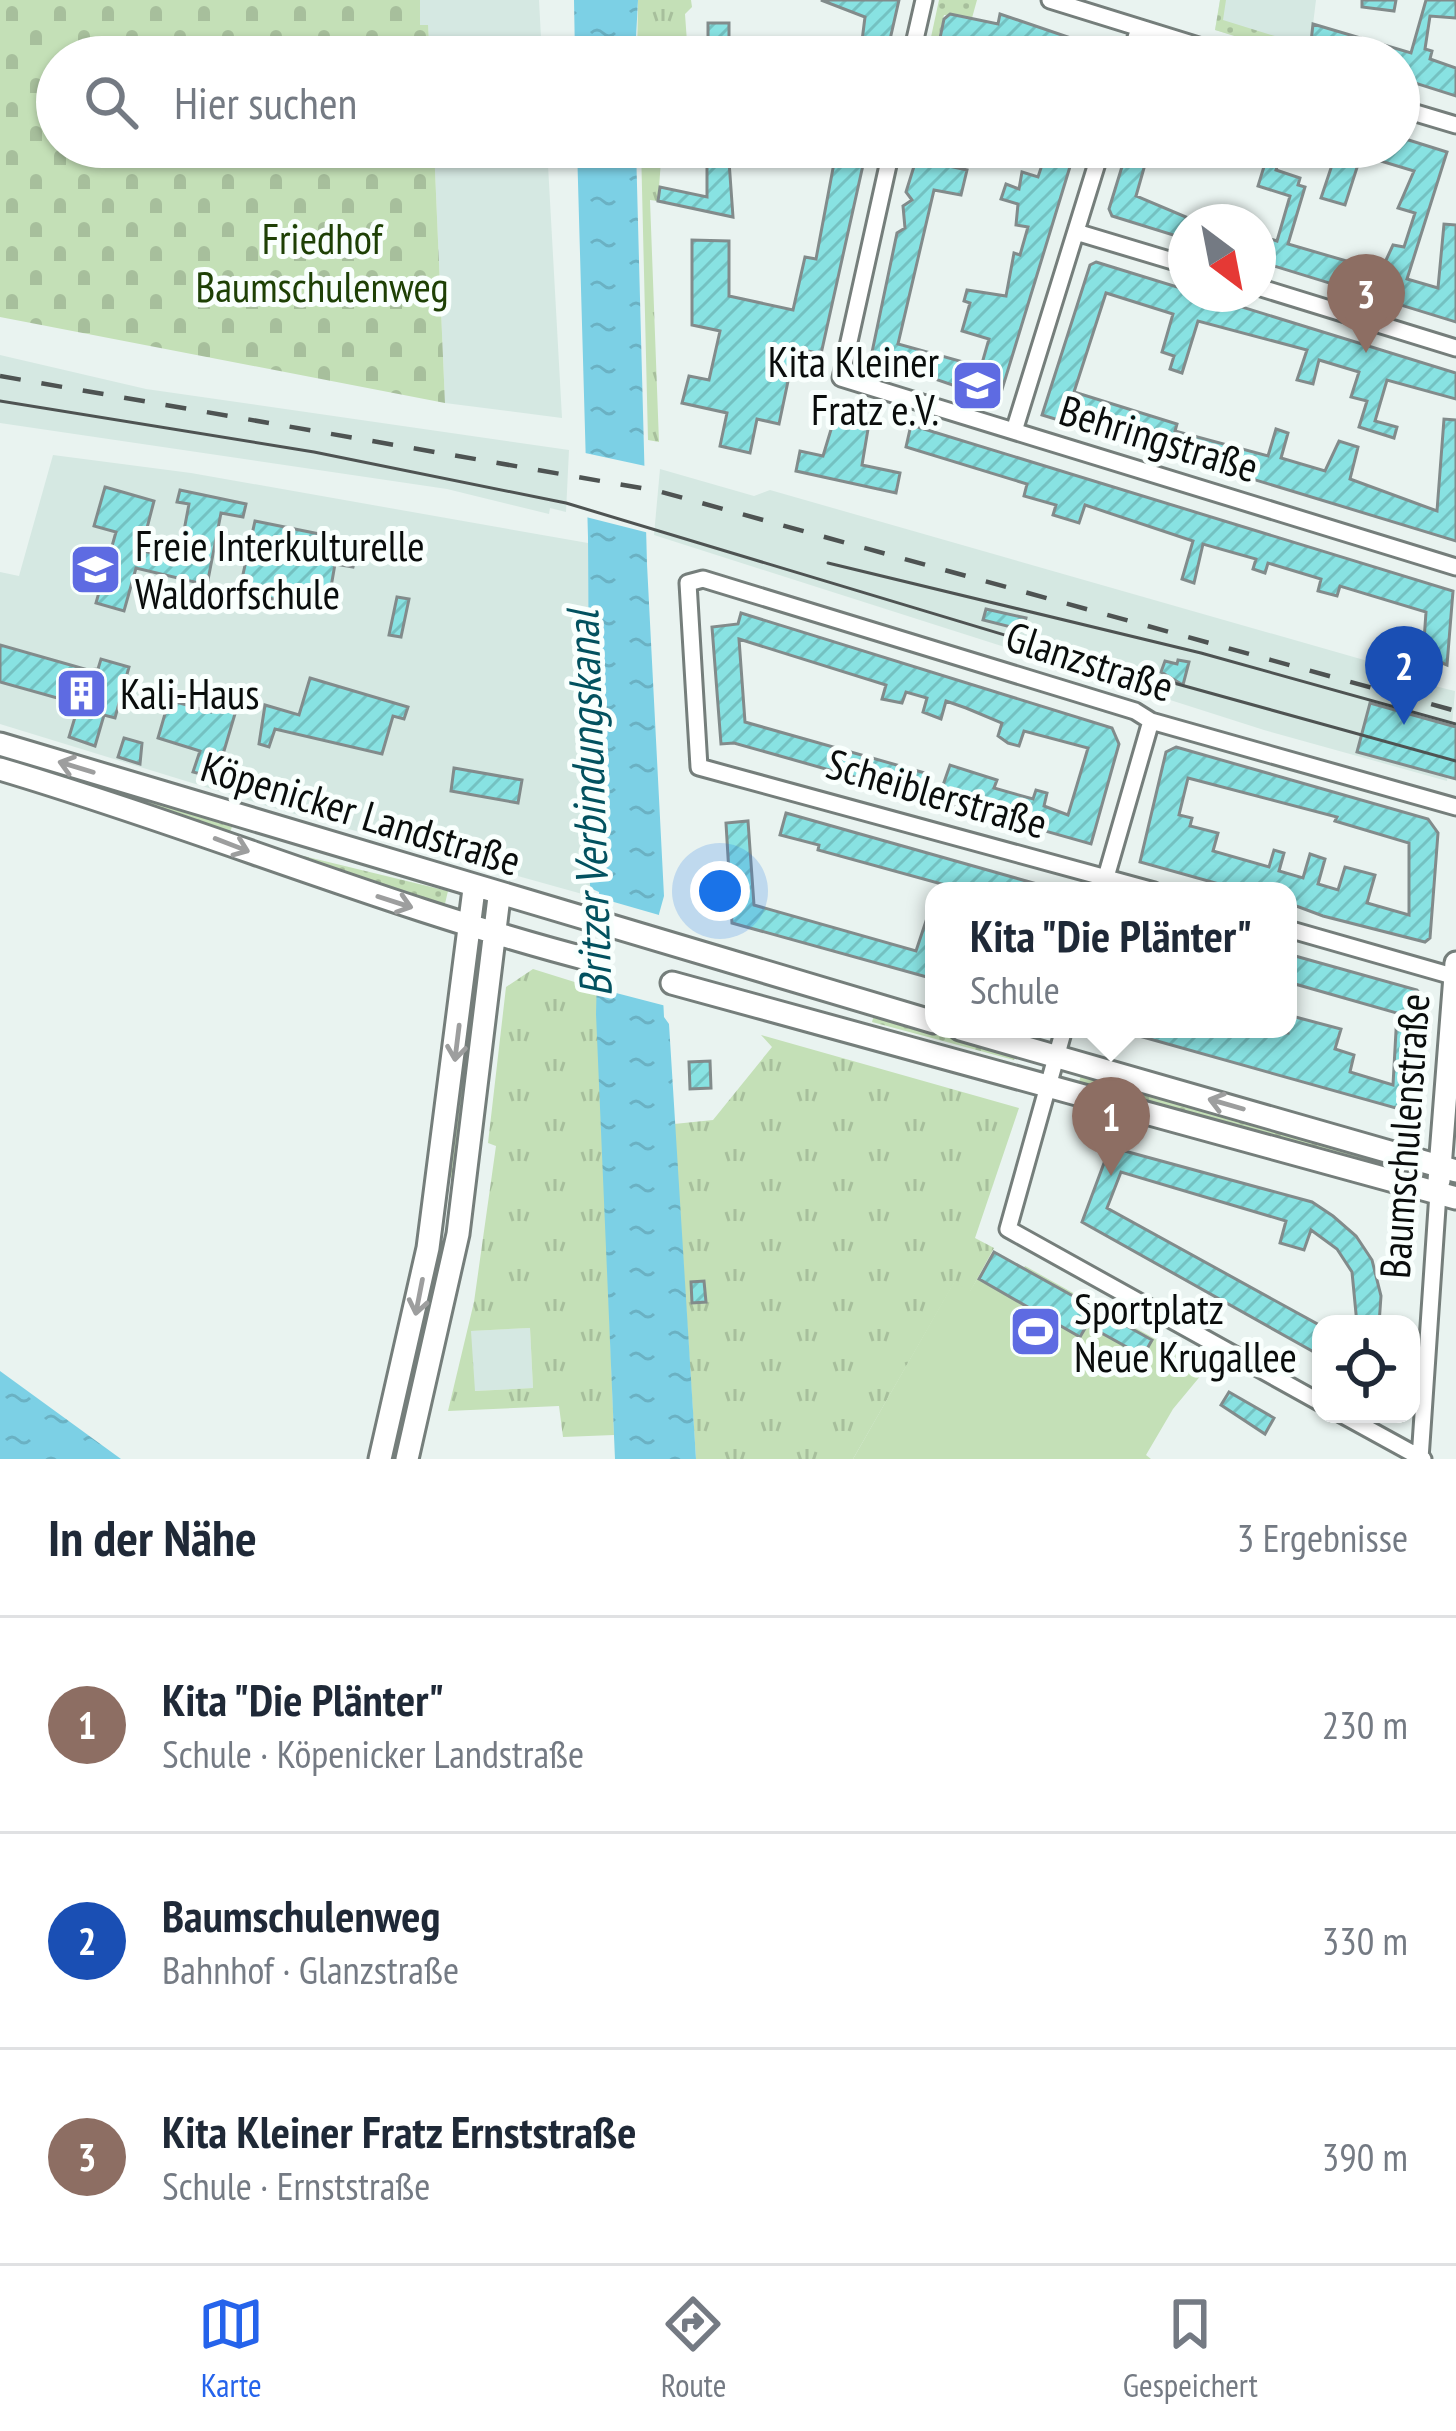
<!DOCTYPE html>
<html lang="de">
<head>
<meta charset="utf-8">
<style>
	body { margin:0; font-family:"PT Sans Narrow",sans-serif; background:#f6f6f7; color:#1f2937 }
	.controls { position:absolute; right:36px; bottom:36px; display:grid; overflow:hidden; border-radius:24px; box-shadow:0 3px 9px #0004 }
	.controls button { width:108px; height:108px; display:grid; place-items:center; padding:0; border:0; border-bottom:3px solid #e0e1e3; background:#fff; color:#1f2937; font:60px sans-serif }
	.compass { position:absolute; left:1168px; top:204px; width:108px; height:108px; border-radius:50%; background:#fff; box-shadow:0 3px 9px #0004; rotate:148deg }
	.you { position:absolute; left:720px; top:891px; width:42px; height:42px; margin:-30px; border:9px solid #fff; border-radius:50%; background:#1a73e8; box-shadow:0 0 0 18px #1a73e833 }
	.badge { display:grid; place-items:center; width:78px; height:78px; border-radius:50%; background:#2563eb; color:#fff; font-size:39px; font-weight:700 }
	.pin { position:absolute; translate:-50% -99px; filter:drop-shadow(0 3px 6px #0008) }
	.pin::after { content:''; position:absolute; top:63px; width:42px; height:36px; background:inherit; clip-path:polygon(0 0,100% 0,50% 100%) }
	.popup { position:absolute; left:925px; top:882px; width:372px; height:156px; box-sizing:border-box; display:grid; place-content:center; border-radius:24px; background:#fff; filter:drop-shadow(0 3px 9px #0005); font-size:39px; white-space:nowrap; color:#747a83 }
	.popup b { font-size:45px; color:#1f2937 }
	.popup::after { content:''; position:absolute; left:50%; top:100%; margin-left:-24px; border:24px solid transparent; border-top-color:#fff }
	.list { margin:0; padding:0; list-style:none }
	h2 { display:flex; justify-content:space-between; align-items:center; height:156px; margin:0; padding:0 48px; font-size:51px }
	h2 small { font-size:39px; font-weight:400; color:#747a83 }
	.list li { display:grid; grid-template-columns:78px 1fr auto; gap:36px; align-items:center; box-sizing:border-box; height:216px; padding:0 48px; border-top:3px solid #e0e1e3 }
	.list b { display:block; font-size:45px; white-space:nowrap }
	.list p { margin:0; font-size:39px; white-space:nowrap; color:#747a83 }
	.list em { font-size:39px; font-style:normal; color:#747a83 }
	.icon { flex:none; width:66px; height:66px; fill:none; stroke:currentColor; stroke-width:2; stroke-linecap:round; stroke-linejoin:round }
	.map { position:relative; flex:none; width:1456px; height:1459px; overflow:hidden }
	.search { position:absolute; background:#fff; box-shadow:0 3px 9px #0004; left:36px; right:36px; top:36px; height:132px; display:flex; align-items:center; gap:30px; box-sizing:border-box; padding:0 42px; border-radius:66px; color:#747a83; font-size:45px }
	.sheet { height:804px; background:#fff }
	nav { display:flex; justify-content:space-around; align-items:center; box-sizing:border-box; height:168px; border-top:3px solid #e0e1e3; background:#fff; font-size:33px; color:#747a83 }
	nav a { display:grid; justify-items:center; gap:6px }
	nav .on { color:#2563eb }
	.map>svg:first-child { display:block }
	.built { fill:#d5e8e2 }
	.grass { fill:url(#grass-dots) }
	.cemetery { fill:url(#cemetery-stones) }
	.park { fill:url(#park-tufts); fill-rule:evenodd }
	.pitch { fill:#c4e0b7 }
	.water { fill:url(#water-ripples) }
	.pier { fill:#e9f3f0 }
	.building { fill:url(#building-hatch); stroke:#828b8b; stroke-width:3; fill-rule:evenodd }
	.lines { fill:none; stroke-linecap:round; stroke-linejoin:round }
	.minor-casing { stroke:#757e7b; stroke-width:21 }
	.major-casing { stroke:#757e7b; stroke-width:27 }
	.minor { stroke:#fff; stroke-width:15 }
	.major { stroke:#fff; stroke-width:21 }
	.tram { stroke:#4e5352; stroke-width:3 }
	.rail { stroke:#4e5352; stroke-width:4.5; stroke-dasharray:21 21; stroke-linecap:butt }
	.oneway { stroke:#9d9e9e }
	.labels { text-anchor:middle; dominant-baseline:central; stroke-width:10; stroke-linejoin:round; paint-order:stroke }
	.park-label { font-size:42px; fill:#1e4005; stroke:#f9fffd }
	.poi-label { font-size:42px; fill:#0a0d0c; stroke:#f9fffd; text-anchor:start }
	.street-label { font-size:42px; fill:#0a0d0c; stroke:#f9fffd }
	.water-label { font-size:45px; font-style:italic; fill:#02515f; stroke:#f9fffd }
</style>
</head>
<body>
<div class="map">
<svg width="1456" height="1459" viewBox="0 0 1456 1459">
	<defs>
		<pattern id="grass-dots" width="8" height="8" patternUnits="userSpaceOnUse" patternTransform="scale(3)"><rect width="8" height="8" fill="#c4e0b7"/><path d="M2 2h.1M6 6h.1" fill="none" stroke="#a7bf9c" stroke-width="1.8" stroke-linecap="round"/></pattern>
		<pattern id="cemetery-stones" width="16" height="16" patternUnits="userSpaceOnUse" patternTransform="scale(3)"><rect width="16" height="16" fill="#c4e0b7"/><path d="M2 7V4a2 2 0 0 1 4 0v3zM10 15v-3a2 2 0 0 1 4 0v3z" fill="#a7bf9c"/></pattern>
		<pattern id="park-tufts" width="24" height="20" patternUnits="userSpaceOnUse" patternTransform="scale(3)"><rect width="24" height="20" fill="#c4e0b7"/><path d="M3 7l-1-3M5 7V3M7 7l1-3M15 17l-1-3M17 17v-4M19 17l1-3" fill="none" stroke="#a7bf9c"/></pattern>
		<pattern id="water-ripples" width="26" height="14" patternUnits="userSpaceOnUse" patternTransform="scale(3)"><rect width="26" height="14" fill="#7cd0e5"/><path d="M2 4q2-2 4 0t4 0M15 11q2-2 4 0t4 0" fill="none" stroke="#6ab1c3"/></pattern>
		<pattern id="building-hatch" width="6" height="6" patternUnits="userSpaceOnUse" patternTransform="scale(3)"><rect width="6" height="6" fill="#88e2e2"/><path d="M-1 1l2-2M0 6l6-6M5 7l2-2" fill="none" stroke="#74c1c1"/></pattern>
	</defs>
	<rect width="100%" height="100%" fill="#e9f3f0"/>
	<!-- built -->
	<path class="built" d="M 420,0 L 539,0 L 542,57 L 430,57 L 428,26 L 420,26 Z
		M 1220,0 L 1316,0 L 1309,57 L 1215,30 Z
		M 434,147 L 547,147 L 562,418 L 445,403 Z
		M 0,355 L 146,389 L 569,450 L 566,512 L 550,508 L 549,514 L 447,489 L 0,423 Z
		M 53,455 L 191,473 L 588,543 L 593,897 L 277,809 L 0,724 L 0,572 L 19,576 Z
		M 660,469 L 754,496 L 770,490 L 1420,676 L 1426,684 L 1455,691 L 1447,781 L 1264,730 L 654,535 Z
		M 530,1328 L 533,1388 L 474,1391 L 470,1331 Z"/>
	<!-- grass -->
	<path class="grass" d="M 939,0 L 977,0 L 972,18 L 944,15 L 935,53 L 928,51 Z
		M 1220,0 L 1226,0 L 1223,20 L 1278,37 L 1276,49 L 1215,30 Z
		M 0,753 L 232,827 L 229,834 L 0,758 Z
		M 287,852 L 448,891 L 444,908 L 287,855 Z
		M 474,959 L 480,961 L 454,1178 L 446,1177 Z
		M 874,1015 L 1016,1056 L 1014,1060 L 872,1022 Z
		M 1081,1075 L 1407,1167 L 1407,1173 L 1078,1086 Z"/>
	<!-- cemetery -->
	<path class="cemetery" d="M 0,0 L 420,0 L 420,25 L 428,25 L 430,57 L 57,57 L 57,147 L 434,147 L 445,403 L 0,317 Z"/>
	<!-- park -->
	<path class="park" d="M 638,0 L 691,0 L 692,7 L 685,14 L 687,42 L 660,41 L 659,57 L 637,57 Z
		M 641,147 L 662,147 L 658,201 L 650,200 L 659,442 L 648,440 Z
		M 533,969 L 597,989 L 614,1435 L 563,1437 L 559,1406 L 448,1411 L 474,1302 L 496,1146 L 488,1143 L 506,987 ZM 530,1328 L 533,1388 L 475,1391 L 471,1331 Z
		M 761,1035 L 1019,1108 L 975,1238 L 994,1248 L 970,1292 L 954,1283 L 853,1459 L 696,1459 L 674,1124 L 713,1120 L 772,1047 Z"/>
	<!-- pitch -->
	<path class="pitch" d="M 1025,1266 L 1207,1368 L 1173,1409 L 1146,1455 L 1151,1459 L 853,1459 L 954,1282 L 970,1291 L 977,1279 L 1008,1296 Z"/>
	<!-- water -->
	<path class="water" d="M 574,0 L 638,0 L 635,57 L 575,57 Z
		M 577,147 L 636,147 L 647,564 L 664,896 L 659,914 L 664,1017 L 669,1024 L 696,1459 L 615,1459 L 596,1014 L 599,892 L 590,888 L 588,537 Z
		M 0,1371 L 121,1459 L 0,1459 Z"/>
	<!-- pier -->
	<path class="pier" d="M 576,451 L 650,467 L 653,534 L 578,515 Z
		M 593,896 L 666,917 L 670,1007 L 593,987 Z"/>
	<!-- building -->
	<path class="building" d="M 821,0 L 899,0 L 886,57 L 860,57 L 865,17 Z
		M 1362,0 L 1396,0 L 1394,11 L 1362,7 Z
		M 1426,0 L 1456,0 L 1456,18 L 1430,16 L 1425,49 L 1432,51 L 1430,59 L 1456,68 L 1456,96 L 1399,78 L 1399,57 L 1330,57 L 1310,51 L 1313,24 L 1411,53 Z
		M 950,14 L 998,24 L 1000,14 L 1106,50 L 1104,57 L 1044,57 L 995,40 L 993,49 L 965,42 L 962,57 L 936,57 L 944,19 Z
		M 708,23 L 729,23 L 729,57 L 708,57 Z
		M 1399,137 L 1447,152 L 1407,279 L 1438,288 L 1444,224 L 1456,225 L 1456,322 L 1258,261 L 1258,235 L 1277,241 L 1290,196 L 1258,186 L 1270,147 L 1283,147 L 1276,170 L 1300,178 L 1298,185 L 1305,187 L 1288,244 L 1381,271 L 1393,245 L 1404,247 L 1415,213 L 1398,208 L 1414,171 L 1361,155 L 1345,205 L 1321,198 L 1338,147 L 1399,147 Z
		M 707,147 L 728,147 L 733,217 L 658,201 L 660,187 L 707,197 Z
		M 837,147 L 867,147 L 821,354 L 795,348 L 779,424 L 757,419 L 750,453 L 720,446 L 727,413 L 682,403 L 689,376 L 709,380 L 720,331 L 692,325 L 692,240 L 729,241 L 729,296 L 793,310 L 805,257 L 816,259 Z
		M 920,147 L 944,147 L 940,164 L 967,170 L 961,195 L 934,190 L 898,344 L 981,367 L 989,339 L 962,331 L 970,303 L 964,301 L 967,290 L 1006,296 L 1014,253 L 1020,255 L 1028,227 L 1016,225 L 1018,204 L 1001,199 L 1006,184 L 1019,189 L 1022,172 L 1038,177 L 1048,147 L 1076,147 L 1000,396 L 993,399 L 871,357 L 897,233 L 905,228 L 903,206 L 912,200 L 906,192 Z
		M 1128,147 L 1150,147 L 1136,196 L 1186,217 L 1186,239 L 1112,216 L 1109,209 Z
		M 1096,262 L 1456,373 L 1456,399 L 1387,380 L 1375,421 L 1397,427 L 1394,438 L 1359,427 L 1367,401 L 1351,397 L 1359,372 L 1319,360 L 1313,384 L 1297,380 L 1307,350 L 1198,321 L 1182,373 L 1170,369 L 1174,356 L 1162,352 L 1173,314 L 1106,293 L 1074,392 L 1177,424 L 1175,431 L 1268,456 L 1276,429 L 1288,433 L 1281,458 L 1325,471 L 1339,441 L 1358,447 L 1350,479 L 1437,511 L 1444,419 L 1456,420 L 1456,541 L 1042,415 L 1090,265 Z
		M 836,413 L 869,423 L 862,465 L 900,473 L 896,493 L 796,471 L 800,451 L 823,456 Z
		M 911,425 L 1453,591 L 1447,665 L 1423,655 L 1426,612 L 1340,586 L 1337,596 L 1318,591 L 1321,579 L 1268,563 L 1265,573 L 1253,569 L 1256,559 L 1203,544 L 1194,583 L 1182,579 L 1193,541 L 1085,505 L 1079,523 L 1053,515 L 1056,505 L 1024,496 L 1027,484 L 906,447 Z
		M 105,487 L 154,501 L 141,551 L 179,557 L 189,504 L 177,502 L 180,490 L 246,504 L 243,517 L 221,513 L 207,585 L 136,568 L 124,611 L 96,603 L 116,532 L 94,526 Z
		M 255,521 L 359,542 L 353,567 L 335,564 L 327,610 L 239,592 Z
		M 397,597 L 409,599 L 401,637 L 389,635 Z
		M 986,609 L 1026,618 L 1023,630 L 983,620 Z
		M 741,613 L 1112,728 L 1119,744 L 1091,844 L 734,743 L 721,744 L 712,627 L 738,624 ZM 739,639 L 886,685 L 882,699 L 902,703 L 906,692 L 927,698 L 923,712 L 941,719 L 946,701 L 966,708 L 1002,723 L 998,736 L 1008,743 L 1019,746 L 1024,731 L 1088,748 L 1068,815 L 1044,806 L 1047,793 L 1036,790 L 1033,799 L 994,788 L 997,780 L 950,765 L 941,791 L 921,785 L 925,773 L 745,722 Z
		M 0,645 L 88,670 L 98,669 L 101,659 L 129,667 L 115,718 L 104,715 L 95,746 L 69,737 L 79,704 L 0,682 Z
		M 1178,660 L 1189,662 L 1183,685 L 1161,672 L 1165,661 L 1177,664 Z
		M 310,678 L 408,707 L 404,719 L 393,716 L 382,754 L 275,729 L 269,747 L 259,744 L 265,705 L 299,715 Z
		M 169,700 L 211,712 L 214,701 L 237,707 L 216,778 L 193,772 L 200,751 L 158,738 Z
		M 1370,703 L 1456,727 L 1456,779 L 1357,752 Z
		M 124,738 L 142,743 L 140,764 L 118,757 Z
		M 1176,747 L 1428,819 L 1438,833 L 1430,938 L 1425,942 L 1323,916 L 1288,903 L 1288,891 L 1244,891 L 1140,862 L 1166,752 ZM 1188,778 L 1337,817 L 1335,821 L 1409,843 L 1409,915 L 1367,903 L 1375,875 L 1345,867 L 1338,890 L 1318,884 L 1325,859 L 1310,854 L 1303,878 L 1279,871 L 1284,853 L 1274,850 L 1269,867 L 1213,851 L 1218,833 L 1190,826 L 1192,818 L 1179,815 Z
		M 454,768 L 522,780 L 518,803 L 451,791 Z
		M 786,813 L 1051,888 L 1051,891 L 967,891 L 818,850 L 819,845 L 780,835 Z
		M 748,821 L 754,905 L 916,951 L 934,897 L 934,979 L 732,923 L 726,823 Z
		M 1288,954 L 1417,990 L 1425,1001 L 1419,1079 L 1410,1112 L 1125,1032 L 1288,1033 L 1288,1015 L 1341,1029 L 1335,1049 L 1354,1055 L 1350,1072 L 1393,1085 L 1397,1013 L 1288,982 Z
		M 710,1061 L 711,1088 L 690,1089 L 689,1062 Z
		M 1110,1147 L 1312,1202 L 1333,1216 L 1356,1236 L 1372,1260 L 1381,1296 L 1379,1324 L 1357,1324 L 1352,1272 L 1337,1249 L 1311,1230 L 1304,1250 L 1280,1243 L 1286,1221 L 1121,1172 L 1107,1208 L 1321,1326 L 1321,1356 L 1082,1222 Z
		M 994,1252 L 1152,1340 L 1143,1356 L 1087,1325 L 1080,1337 L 979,1279 Z
		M 704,1281 L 706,1302 L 692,1303 L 691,1282 Z
		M 1229,1392 L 1274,1418 L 1265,1434 L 1221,1405 Z"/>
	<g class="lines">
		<defs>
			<path id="minor" d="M 1050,0 L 1234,57
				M 911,57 L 924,0
				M 1130,57 L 1139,28
				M 1399,108 L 1456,125
				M 892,147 L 841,378 L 1456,567
				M 1076,232 L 1186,265
				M 1258,287 L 1456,348
				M 1014,431 L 1102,147
				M 1102,891 L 1151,721
				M 1154,891 L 699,767 L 688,583 L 703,579 L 1135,711 L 1151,721 L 1456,807
				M 1288,929 L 1456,977
				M 1064,1029 L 1008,1229 L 1321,1403
				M 1341,1414 L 1423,1459
				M 1420,1459 L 1438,1193"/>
			<path id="major" d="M 0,744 L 934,1022
				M 0,769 C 199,828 390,908 591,960
				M 672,983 L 1456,1198
				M 960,1029 L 1456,1171
				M 1439,1181 L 1456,963
				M 380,1459 L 428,1248 L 474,889
				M 407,1459 L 458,1234 L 499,897"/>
		</defs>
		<!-- minor casing -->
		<use href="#minor" class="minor-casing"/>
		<!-- major casing -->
		<use href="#major" class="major-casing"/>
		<!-- minor -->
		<use href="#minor" class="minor"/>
		<!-- major -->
		<use href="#major" class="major"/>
		<!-- tram -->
		<path class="tram" d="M 0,401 L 314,452 L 566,503 L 1058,651 L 1456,761
			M 828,563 L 1201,653 L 1456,724"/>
		<!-- rail -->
		<path class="rail" d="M 0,376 L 658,491 L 1456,711"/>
	</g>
	<!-- one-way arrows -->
	<defs><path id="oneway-shaft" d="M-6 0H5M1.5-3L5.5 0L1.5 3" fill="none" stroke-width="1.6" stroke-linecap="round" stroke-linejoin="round" transform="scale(3)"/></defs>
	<g class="oneway">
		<use href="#oneway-shaft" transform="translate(76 767) rotate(-163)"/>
		<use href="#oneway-shaft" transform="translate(232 845) rotate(21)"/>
		<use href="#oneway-shaft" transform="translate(395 902) rotate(18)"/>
		<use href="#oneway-shaft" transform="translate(457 1043) rotate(97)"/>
		<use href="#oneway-shaft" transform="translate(1226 1104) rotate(-164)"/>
		<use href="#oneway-shaft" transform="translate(419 1297) rotate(101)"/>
	</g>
	<!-- icons -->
	<defs>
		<symbol id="school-square" viewBox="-11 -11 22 22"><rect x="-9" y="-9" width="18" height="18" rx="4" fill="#5e6be2" stroke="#f9fffd"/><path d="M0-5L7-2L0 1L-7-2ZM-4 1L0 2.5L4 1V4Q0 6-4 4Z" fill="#fff"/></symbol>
		<symbol id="building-square" viewBox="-11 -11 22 22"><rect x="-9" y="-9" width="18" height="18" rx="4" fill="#5e6be2" stroke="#f9fffd"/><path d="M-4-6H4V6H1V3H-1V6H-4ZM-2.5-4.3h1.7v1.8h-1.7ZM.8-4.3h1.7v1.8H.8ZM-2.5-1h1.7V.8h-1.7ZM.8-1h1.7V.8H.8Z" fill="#fff"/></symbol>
		<symbol id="stadium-square" viewBox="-11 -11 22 22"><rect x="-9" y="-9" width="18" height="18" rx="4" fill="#5e6be2" stroke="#f9fffd"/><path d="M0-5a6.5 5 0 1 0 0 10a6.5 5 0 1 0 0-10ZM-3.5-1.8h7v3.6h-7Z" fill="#fff"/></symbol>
	</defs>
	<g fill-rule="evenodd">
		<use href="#school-square" x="948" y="356" width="59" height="59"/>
		<use href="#school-square" x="66" y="540" width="59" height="59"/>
		<use href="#building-square" x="52" y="664" width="59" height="59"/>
		<use href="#stadium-square" x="1006" y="1302" width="59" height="59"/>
	</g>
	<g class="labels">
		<!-- park labels -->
		<g class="park-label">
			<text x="322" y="238">Friedhof<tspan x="322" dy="48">Baumschulenweg</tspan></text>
		</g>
		<!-- poi labels -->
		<g class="poi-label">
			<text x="939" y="361" text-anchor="end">Kita Kleiner<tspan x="939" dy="48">Fratz e.V.</tspan></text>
			<text x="135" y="545">Freie Interkulturelle<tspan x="135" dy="48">Waldorfschule</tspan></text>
			<text x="120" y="693">Kali-Haus</text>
			<text x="1074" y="1308">Sportplatz<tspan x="1074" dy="48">Neue Krugallee</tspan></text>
		</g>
		<!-- street labels -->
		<g class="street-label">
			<text transform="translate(1159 438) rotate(17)">Behringstraße</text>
			<text transform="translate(1090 661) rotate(18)">Glanzstraße</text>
			<text transform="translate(937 793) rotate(16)">Scheiblerstraße</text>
			<text transform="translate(361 813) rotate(17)">Köpenicker Landstraße</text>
			<text transform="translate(1404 1136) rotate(-86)">Baumschulenstraße</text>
		</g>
		<!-- water labels -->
		<g class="water-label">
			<text transform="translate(588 804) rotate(-92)">Britzer Verbindungskanal</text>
		</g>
	</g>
</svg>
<div class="controls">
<button><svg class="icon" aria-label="locate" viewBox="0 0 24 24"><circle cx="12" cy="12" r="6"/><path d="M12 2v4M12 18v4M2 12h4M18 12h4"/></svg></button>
</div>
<svg class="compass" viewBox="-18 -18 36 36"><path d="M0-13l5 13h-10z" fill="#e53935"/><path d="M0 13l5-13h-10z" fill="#747a83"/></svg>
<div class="you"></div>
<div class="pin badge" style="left:1111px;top:1176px;background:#8d6e63">1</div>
<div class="popup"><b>Kita &quot;Die Plänter&quot;</b>Schule</div>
<div class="pin badge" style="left:1404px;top:725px;background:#1a4fb4">2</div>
<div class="pin badge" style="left:1366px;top:353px;background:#8d6e63">3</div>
<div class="search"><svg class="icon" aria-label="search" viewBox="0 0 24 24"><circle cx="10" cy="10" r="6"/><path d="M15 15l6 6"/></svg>Hier suchen</div>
</div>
<section class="sheet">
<h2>In der Nähe<small>3 Ergebnisse</small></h2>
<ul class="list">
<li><span class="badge" style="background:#8d6e63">1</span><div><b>Kita &quot;Die Plänter&quot;</b><p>Schule · Köpenicker Landstraße</p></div><em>230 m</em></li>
<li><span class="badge" style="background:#1a4fb4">2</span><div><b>Baumschulenweg</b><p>Bahnhof · Glanzstraße</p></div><em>330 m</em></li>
<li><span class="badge" style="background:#8d6e63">3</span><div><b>Kita Kleiner Fratz Ernststraße</b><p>Schule · Ernststraße</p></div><em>390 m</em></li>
</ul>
</section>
<nav>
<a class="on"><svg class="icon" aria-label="map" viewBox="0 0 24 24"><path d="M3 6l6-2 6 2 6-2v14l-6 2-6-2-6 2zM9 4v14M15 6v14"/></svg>Karte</a>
<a><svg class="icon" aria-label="directions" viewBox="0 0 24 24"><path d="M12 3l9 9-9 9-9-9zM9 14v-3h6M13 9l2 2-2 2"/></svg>Route</a>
<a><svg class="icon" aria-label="saved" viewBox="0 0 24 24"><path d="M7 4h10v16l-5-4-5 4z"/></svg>Gespeichert</a>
</nav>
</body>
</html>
